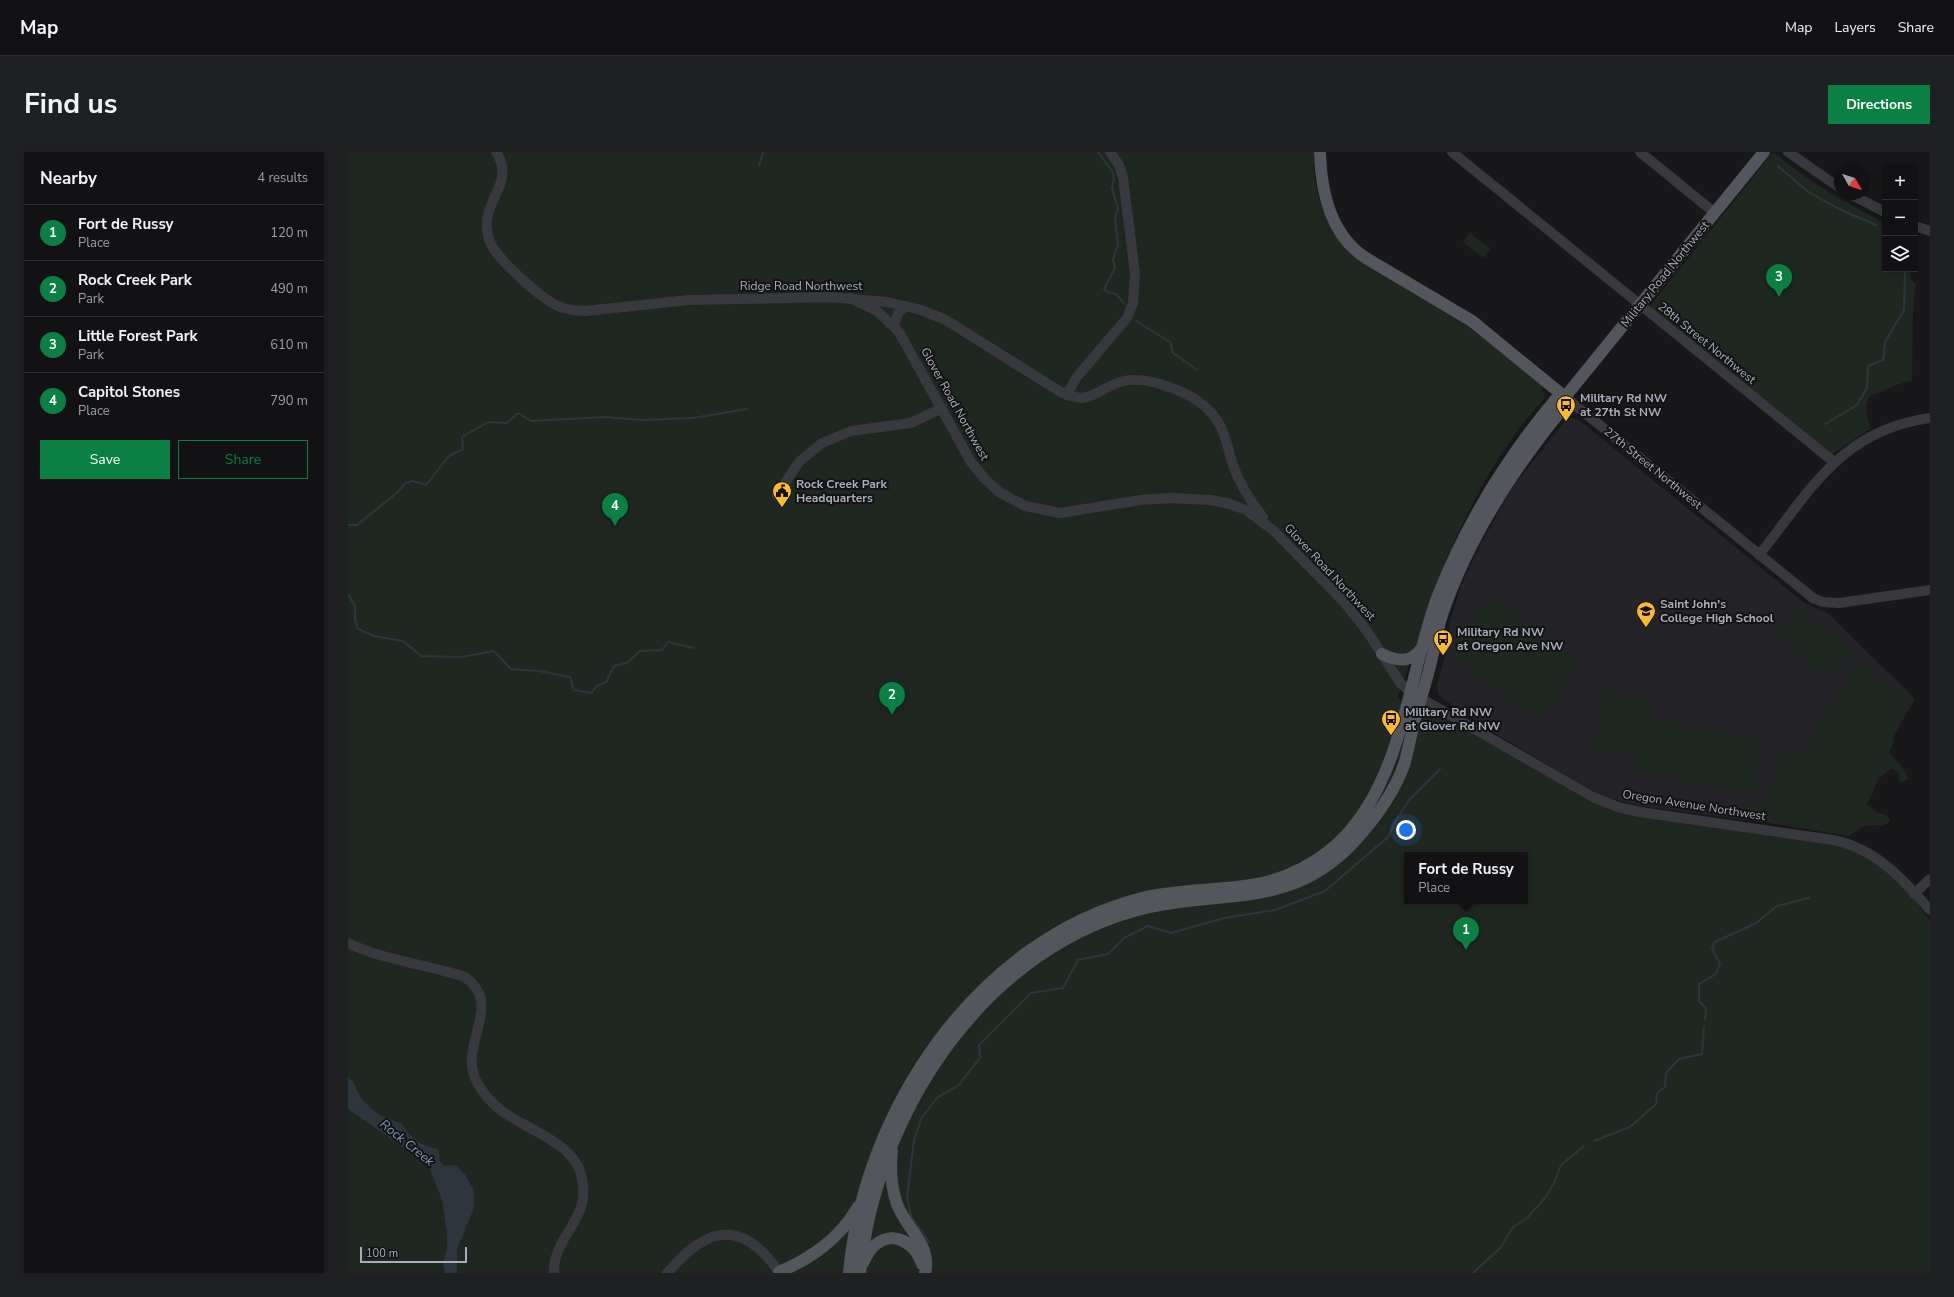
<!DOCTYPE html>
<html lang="en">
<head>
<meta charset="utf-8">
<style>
	body { margin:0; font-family:"Nunito Sans",sans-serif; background:#1f2022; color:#f1f3f6 }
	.controls { position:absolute; right:12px; top:12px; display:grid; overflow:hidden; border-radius:0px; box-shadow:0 2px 10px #0003 }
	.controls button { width:36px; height:36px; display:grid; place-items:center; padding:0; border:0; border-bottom:1px solid #313234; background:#121214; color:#f1f3f6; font:20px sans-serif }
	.compass { position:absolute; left:1486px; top:12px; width:36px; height:36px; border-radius:50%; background:#121214; box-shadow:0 2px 10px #0003; rotate:129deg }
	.scale { position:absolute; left:12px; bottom:10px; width:107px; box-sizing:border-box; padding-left:4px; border:2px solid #a9aeba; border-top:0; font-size:11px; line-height:14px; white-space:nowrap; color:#a9aeba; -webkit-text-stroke:3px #131315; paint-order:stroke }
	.you { position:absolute; left:1058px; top:678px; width:14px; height:14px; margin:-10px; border:3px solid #fff; border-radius:50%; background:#1a73e8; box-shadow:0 0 0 6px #1a73e833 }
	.badge { display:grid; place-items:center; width:26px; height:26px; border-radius:50%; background:#0b8043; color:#fff; font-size:13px; font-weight:700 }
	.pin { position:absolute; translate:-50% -33px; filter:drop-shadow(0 1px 2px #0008) }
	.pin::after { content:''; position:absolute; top:21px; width:14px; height:12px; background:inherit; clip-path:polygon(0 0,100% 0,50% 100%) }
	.popup { position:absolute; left:1056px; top:700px; width:124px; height:52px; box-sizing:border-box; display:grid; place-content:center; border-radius:0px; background:#121214; filter:drop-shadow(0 1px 3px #0005); font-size:13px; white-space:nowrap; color:#9c9ea0 }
	.popup b { font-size:15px; color:#f1f3f6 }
	.popup::after { content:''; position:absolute; left:50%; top:100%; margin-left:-8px; border:8px solid transparent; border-top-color:#121214 }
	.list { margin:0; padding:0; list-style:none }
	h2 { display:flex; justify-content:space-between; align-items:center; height:52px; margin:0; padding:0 16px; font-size:17px }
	h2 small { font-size:13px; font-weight:400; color:#9c9ea0 }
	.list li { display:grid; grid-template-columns:26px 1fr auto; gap:12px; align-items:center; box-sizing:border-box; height:56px; padding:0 16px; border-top:1px solid #313234 }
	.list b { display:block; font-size:15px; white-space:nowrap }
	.list p { margin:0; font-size:13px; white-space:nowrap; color:#9c9ea0 }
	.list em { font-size:13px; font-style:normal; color:#9c9ea0 }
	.actions { display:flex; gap:8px; padding:12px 16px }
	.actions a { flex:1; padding:9px 0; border:1px solid #0b8043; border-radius:0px; text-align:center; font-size:14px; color:#0b8043 }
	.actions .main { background:#0b8043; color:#fff }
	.icon { flex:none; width:22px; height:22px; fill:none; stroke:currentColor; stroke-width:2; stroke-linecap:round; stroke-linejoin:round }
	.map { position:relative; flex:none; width:1582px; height:1121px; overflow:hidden; border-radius:0px }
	header { display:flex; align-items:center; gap:24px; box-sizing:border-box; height:56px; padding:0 20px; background:#121214; border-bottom:1px solid #313234 }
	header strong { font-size:19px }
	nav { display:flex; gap:22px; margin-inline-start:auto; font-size:14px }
	.intro { display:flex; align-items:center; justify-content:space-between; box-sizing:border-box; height:96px; padding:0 24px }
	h1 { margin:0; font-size:28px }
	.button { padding:10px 18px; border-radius:0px; background:#0b8043; color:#fff; font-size:14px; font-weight:700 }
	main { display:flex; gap:24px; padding:0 24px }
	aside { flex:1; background:#121214; border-radius:0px; box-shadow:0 2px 10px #0003 }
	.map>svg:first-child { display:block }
	.built { fill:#242327 }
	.green { fill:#1f2820; fill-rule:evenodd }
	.water { fill:#2d363f }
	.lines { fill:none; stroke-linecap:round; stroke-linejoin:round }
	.stream { stroke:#2d363f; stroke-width:2 }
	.minor { stroke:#38393f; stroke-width:10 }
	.major { stroke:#54565e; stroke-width:12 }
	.labels { text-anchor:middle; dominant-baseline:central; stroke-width:4; stroke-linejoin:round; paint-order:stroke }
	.street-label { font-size:12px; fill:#a9aeba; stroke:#131315 }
	.poi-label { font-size:12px; font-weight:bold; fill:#a9aeba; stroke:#131315; text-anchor:start }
	.water-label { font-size:13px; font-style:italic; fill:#7e9cb7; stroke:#131315 }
</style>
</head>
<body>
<header>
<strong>Map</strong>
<nav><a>Map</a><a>Layers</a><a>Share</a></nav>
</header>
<div class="intro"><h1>Find us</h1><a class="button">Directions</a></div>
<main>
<aside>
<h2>Nearby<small>4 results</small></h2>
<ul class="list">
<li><span class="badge">1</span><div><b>Fort de Russy</b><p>Place</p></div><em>120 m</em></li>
<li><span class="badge">2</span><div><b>Rock Creek Park</b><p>Park</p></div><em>490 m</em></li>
<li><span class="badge">3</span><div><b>Little Forest Park</b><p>Park</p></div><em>610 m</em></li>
<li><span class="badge">4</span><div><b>Capitol Stones</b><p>Place</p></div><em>790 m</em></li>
</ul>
<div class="actions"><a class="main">Save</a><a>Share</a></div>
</aside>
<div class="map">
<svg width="1582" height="1121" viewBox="0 0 1582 1121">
	<rect width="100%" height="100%" fill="#18181a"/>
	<!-- built -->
	<path class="built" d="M 1223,266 L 1232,269 L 1455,450 L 1481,462 L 1567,547 L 1489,680 L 1293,654 L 1261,646 L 1236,634 L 1143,579 L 1091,544 L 1089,534 L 1098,501 L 1102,469 L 1114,431 L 1134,389 L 1166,333 L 1218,268 Z"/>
	<!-- green -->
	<path class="green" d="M 0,0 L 966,0 C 966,36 970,51 987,83 L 1119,172 L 1194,234 L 1197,246 C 1148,297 1112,371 1087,437 C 1073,473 1064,511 1049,546 L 1097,566 L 1239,645 L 1493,693 C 1501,696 1512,699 1519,704 C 1544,721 1564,744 1582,768 L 1582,1121 L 0,1121 ZM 1059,703 L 1177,703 L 1177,749 L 1059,749 Z
		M 1425,0 C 1460,29 1497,51 1537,71 L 1537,117 L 1562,117 L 1563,127 L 1568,132 L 1565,159 L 1564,229 C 1553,231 1547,233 1537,238 C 1527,244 1520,239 1518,256 C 1518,263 1522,271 1522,277 L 1484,302 L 1302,154 Z
		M 1122,81 L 1142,97 L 1135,106 L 1115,90 Z
		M 1146,442 L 1235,514 L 1192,563 L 1184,567 L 1106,503 L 1109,487 Z
		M 1450,455 L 1505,500 L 1482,527 L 1427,483 Z
		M 1510,511 L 1566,548 L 1543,583 L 1546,589 L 1541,601 C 1548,609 1559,617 1560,628 L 1551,630 L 1551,622 L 1544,616 L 1531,626 L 1519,652 L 1528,660 L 1540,664 L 1542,669 C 1535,676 1526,672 1517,674 C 1511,676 1507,681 1500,684 L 1411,669 L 1380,666 L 1373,663 L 1376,656 L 1400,655 L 1417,645 L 1418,636 L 1424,630 L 1429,609 L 1437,601 L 1444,602 L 1445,607 L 1442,614 C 1450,643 1479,667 1506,641 C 1514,633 1521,619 1526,610 C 1519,619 1514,633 1505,640 C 1480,661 1453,647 1448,617 L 1443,614 Z
		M 1256,534 L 1261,536 L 1263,540 L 1305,549 L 1302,567 L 1415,588 L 1404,642 L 1286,619 L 1292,587 L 1283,596 L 1264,599 L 1245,597 L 1255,546 L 1252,540 Z"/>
	<!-- water -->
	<path class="water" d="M 0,926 L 5,929 C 14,953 28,964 53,971 C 64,987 71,993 90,997 L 92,1004 L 91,1008 L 97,1014 L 108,1013 L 118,1024 L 126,1039 L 126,1056 L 109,1097 L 109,1121 L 97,1121 L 95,1111 L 99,1096 L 99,1081 L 94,1048 L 82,1017 L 70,1005 L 0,957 Z"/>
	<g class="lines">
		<!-- stream -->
		<path class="stream" d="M 750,0 L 764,19 L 766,27 L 764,36 L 770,57 L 767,66 L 770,93 L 765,107 L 767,116 L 756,137 L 759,140 L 768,142 L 776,151
			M 411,14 L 415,0
			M 1430,14 L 1459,39 L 1491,57 L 1528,73
			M 788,169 L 822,190 L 825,201 L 849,218
			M 1477,272 L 1509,253 L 1519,236 L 1520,214 L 1535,208 L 1537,190 L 1556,158 L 1557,117
			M 0,373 L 9,373 L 51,339 L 57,331 L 65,329 L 78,333 L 101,304 L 115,297 L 114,285 L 140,270 L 159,271 L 170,261 L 183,269 L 257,265 L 294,268 L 345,266 L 399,257
			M 0,442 L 7,454 L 7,468 L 10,477 L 26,484 L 55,489 L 73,504 L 113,505 L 146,499 L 163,517 L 191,519 L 222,525 L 226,538 L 243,541 L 249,534 L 258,530 L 266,514 L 279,511 L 292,499 L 314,498 L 320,490 L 346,496
			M 1357,868 L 1358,856 L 1351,849 L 1351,832 L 1368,822 L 1372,812 L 1364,797 L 1367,790 L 1408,771 L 1429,754 L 1461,746
			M 1246,989 L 1282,975 L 1308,952 L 1309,941 L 1317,935 L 1318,921 L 1331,907 L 1354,902 L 1356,875
			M 581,1090 L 563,1064 L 559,1046 L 566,988 L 574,965 L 590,945 L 610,934 L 632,906 L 631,893 L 683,841 L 715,836 L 730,808 L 760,802 L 776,786 L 800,774 L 823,781 L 876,766 L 927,758 L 977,739 L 1040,685 L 1047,670 L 1061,648 L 1092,617
			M 1125,1121 L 1153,1095 L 1165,1075 L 1179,1066 L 1197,1046 L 1206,1031 L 1213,1013 L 1236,994"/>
		<!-- minor -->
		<path class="minor" d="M 148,0 C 168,30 135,48 139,78 C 140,86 143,94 148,100 C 159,115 194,147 210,154 C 219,158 228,159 237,159 L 341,148 L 480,145 L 540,150 L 573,158 L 598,168 L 711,239 C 743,256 748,236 776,229 C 790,226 804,229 818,234 C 840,241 862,253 873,275 C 879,288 881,302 886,316 C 893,334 903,350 915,365
			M 1104,0 L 1486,310
			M 1292,0 L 1367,61
			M 1440,0 L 1492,36
			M 1502,42 L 1537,60
			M 1567,74 L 1582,79
			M 502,146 L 529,159 L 551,180 L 623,310 L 636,326 L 651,340 L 677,354 L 712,361 L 793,348 L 823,346 L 863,348 L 882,352 L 898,358 L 926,379 L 996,450 L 1019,479 L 1053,532 L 1062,540 L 1245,645 L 1270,655 L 1292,660 L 1485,688 C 1527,696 1555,727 1582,758
			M 546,174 L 550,161 L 558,154
			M 719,243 L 728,226 L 779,166 L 785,151 L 787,121 L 775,25 L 771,13 L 762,0
			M 1217,245 L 1465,446 L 1475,450 L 1491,451 L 1582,438
			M 429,343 L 451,310 L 474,291 L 503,279 L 563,271 L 594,256
			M 1411,403 C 1462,339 1493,278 1582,266
			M 1566,742 L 1582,727
			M 0,791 C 37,809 79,812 117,825 C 158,854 107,894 130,932 C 136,943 145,952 154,959 C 179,978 224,990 233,1022 C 246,1067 205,1082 206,1121
			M 319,1121 C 330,1110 340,1097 354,1090 C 387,1070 413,1094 431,1120"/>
		<!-- major -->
		<path class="major" d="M 972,0 C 973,39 982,83 1018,106 L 1124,169 L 1217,245
			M 1034,502 C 1048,509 1062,512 1073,497
			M 544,999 C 542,1017 543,1035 549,1052 C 558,1077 584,1092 577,1121
			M 515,1111 C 518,1105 521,1098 527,1093 C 546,1077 568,1092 574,1112
			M 432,1121 L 431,1120 C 464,1106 491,1087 510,1055
			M 501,1121 C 516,957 629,788 794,746 C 830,737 867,739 903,733 C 939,728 974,709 998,683 C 1055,622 1061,522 1089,446 C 1117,374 1158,307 1207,248 L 1217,245
			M 512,1121 C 528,960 637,792 802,755 C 879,738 944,756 1005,691 C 1026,668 1047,640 1057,610 C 1061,594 1064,578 1068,563 C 1073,545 1079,528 1083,510 C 1087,495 1089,478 1094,463 C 1120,386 1165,317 1216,255 L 1217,245 L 1416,0"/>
	</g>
	<!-- icons -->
	<defs>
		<symbol id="bus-pin" viewBox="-11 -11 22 30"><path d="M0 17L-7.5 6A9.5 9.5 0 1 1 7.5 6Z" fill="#fdba2c" stroke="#131315"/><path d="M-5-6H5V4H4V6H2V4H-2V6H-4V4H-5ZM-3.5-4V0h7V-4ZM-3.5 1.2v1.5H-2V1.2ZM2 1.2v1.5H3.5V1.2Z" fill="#111"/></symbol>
		<symbol id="civic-pin" viewBox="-11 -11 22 30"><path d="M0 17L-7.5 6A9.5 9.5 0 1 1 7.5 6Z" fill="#fdba2c" stroke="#131315"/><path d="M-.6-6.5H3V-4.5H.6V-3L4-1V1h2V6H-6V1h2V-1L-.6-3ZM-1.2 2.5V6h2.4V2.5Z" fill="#111"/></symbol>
		<symbol id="school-pin" viewBox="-11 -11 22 30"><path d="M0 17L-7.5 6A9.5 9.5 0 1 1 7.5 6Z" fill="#fdba2c" stroke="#131315"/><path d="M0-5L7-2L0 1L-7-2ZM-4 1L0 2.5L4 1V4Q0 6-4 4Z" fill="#111"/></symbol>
	</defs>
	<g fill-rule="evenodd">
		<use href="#bus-pin" x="1207" y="242" width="22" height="30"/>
		<use href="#civic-pin" x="423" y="328" width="22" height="30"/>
		<use href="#school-pin" x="1287" y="448" width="22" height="30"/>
		<use href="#bus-pin" x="1084" y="476" width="22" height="30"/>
		<use href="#bus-pin" x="1032" y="556" width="22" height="30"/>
	</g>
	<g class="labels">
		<!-- street labels -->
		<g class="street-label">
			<text transform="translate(1317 122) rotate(-51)">Military Road Northwest</text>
			<text x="453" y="134">Ridge Road Northwest</text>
			<text transform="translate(1359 191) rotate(39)">28th Street Northwest</text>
			<text transform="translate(607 252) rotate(61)">Glover Road Northwest</text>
			<text transform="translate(1305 316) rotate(39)">27th Street Northwest</text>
			<text transform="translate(982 420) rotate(47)">Glover Road Northwest</text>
			<text transform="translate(1346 653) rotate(9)">Oregon Avenue Northwest</text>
		</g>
		<!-- poi labels -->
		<g class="poi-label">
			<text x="1232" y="246">Military Rd NW<tspan x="1232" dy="14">at 27th St NW</tspan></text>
			<text x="448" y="332">Rock Creek Park<tspan x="448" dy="14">Headquarters</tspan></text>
			<text x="1312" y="452">Saint John's<tspan x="1312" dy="14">College High School</tspan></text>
			<text x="1109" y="480">Military Rd NW<tspan x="1109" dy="14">at Oregon Ave NW</tspan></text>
			<text x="1057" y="560">Military Rd NW<tspan x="1057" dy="14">at Glover Rd NW</tspan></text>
		</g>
		<!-- water labels -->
		<g class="water-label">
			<text transform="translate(59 991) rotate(39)">Rock Creek</text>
		</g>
	</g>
</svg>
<div class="controls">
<button>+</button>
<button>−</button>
<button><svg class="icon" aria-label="layers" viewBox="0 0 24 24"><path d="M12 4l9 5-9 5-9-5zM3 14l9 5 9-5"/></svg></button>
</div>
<svg class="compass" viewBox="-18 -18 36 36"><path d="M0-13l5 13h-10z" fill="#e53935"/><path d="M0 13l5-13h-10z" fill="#9c9ea0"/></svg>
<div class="scale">100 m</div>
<div class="you"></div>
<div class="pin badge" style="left:1118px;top:798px">1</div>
<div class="popup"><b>Fort de Russy</b>Place</div>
<div class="pin badge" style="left:544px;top:563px">2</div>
<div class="pin badge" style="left:1431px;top:145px">3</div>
<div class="pin badge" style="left:267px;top:374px">4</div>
</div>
</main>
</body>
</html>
